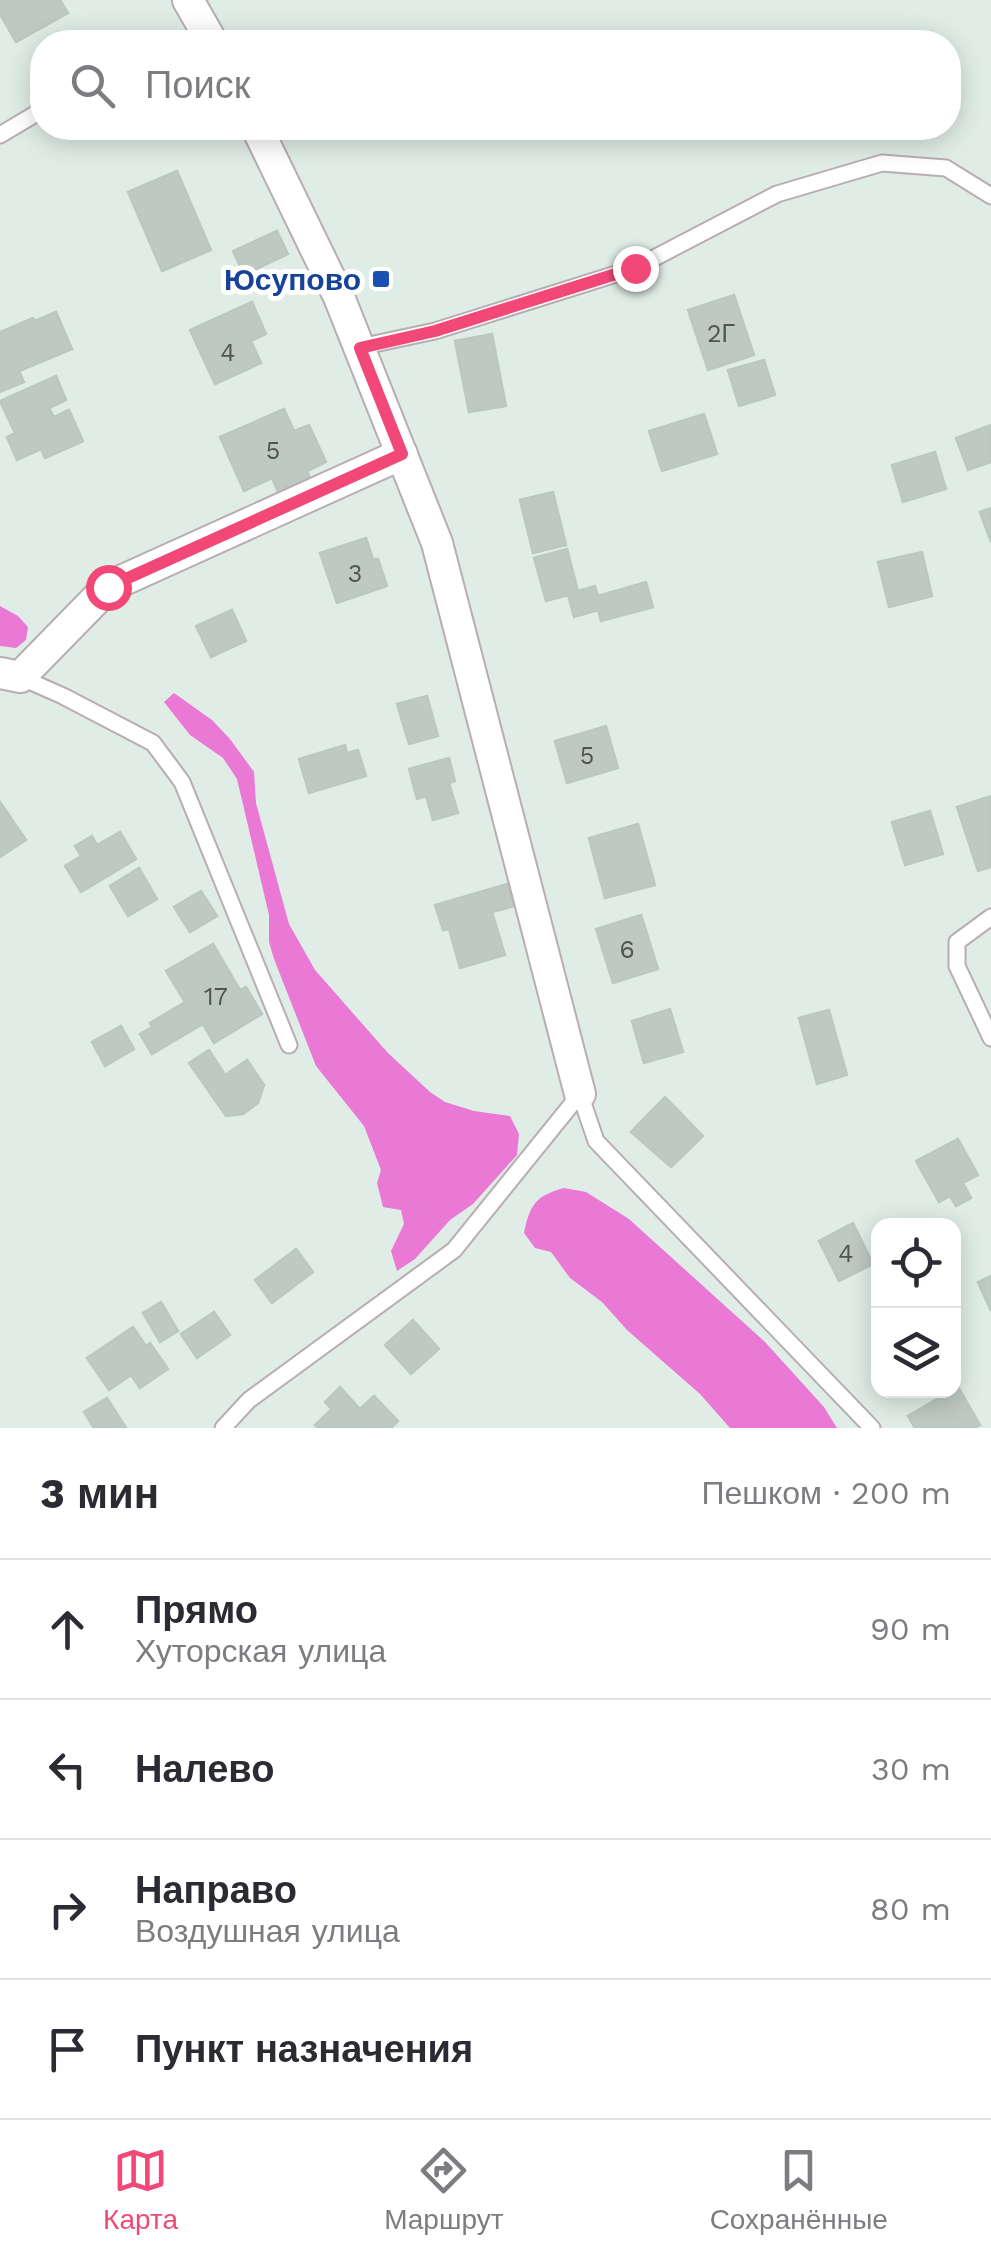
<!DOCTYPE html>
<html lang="ru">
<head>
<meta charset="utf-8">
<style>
	body { margin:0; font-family:"Work Sans",sans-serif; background:#f2f2f3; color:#2b2b33 }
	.controls { position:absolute; right:30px; bottom:30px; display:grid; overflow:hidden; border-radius:20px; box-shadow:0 5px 25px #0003 }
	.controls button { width:90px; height:90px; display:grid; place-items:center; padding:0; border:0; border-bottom:2px solid #e1e1e2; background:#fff; color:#2b2b33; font:50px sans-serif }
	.stop { position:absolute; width:30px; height:30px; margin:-22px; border:8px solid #f24878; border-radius:50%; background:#fff }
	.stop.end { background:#f24878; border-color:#fff; box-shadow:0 2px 10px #0008 }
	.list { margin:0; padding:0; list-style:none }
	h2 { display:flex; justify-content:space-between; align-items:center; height:130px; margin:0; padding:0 40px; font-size:42px }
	h2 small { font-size:32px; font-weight:400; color:#7c7c81 }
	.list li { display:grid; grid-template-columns:65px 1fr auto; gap:30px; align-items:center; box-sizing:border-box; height:140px; padding:0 40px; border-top:2px solid #e1e1e2 }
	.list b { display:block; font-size:38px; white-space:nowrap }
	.list p { margin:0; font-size:32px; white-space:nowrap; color:#7c7c81 }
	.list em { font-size:32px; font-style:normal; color:#7c7c81 }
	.icon { flex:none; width:55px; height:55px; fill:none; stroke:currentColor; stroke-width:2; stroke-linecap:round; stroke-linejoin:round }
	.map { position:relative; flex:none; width:991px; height:1428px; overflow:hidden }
	.search { position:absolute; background:#fff; box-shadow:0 5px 25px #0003; left:30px; right:30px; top:30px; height:110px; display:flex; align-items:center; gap:25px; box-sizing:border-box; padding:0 35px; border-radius:40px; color:#7c7c81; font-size:38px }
	.sheet { height:690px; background:#fff }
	nav { display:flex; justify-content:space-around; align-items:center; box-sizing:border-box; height:140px; border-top:2px solid #e1e1e2; background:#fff; font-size:28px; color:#7c7c81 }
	nav a { display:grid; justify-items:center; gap:5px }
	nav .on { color:#f24878 }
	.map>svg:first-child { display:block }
	.water { fill:#ea79d6 }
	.building { fill:#bfc9c3; stroke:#b9c9c2; stroke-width:2.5 }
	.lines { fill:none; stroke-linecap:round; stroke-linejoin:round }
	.service-casing { stroke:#b8adb0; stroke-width:19 }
	.minor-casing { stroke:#b8adb0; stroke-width:34 }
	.service { stroke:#fff; stroke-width:15 }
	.minor { stroke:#fff; stroke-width:30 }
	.route { stroke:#f24878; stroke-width:12 }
	.transit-dot { fill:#1a4fb4; stroke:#fff; stroke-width:4 }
	.labels { text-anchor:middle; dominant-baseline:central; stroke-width:10; stroke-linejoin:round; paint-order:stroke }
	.number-label { font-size:25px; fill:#525452 }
	.transit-label { font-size:30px; font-weight:bold; fill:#164399; stroke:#fff; text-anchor:end }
</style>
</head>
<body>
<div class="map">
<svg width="991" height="1428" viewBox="0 0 991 1428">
	<rect width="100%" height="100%" fill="#e0ede6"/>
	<!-- water -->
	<path class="water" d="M 0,606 L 18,616 L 28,627 L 26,640 L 16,648 L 0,646 Z
		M 174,693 L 212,720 L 230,739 L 254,772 L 256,803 L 289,924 L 315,970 L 388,1053 L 430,1092 L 445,1102 L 474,1111 L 510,1116 L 519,1134 L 517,1155 L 473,1204 L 450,1220 L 415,1259 L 397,1271 L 391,1251 L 404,1224 L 401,1210 L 383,1207 L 377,1183 L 381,1170 L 364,1126 L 316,1066 L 274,959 L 269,942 L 269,915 L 237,779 L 223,758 L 190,735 L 164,702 Z
		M 564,1188 L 586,1192 L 629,1219 L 765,1342 L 824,1407 L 837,1428 L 730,1428 L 700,1394 L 627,1330 L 602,1302 L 570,1278 L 551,1252 L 535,1248 L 524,1233 C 530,1205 535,1196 564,1188 Z"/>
	<!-- building -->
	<path class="building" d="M 0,0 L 60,0 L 68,13 L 16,42 L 0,14 Z
		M 177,171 L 211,250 L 162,271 L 128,192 Z
		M 277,231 L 288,254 L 244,275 L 233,251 Z
		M 734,295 L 754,355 L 708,370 L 688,310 Z
		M 252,302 L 266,334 L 251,341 L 261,363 L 215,384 L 190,330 Z
		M 56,312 L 72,349 L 19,371 L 24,382 L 0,392 L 0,332 L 33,318 L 35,321 Z
		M 492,334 L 506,406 L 469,412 L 455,341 Z
		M 764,360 L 775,395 L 739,406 L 728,370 Z
		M 56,376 L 66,400 L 49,408 L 54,417 L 69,410 L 83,441 L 45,458 L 41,449 L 17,460 L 7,437 L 15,433 L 0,401 Z
		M 284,409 L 294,431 L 309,425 L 326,462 L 307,471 L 311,480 L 279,494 L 272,478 L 244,491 L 220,437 Z
		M 704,414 L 717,454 L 662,471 L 649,431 Z
		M 991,425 L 991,462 L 968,470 L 956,438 Z
		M 935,452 L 946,489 L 903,502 L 892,465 Z
		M 553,492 L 566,545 L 533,553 L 520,500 Z
		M 991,508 L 991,542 L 980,512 Z
		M 366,538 L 373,559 L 378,559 L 387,586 L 337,603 L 320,553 Z
		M 567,549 L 578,591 L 595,586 L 598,596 L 646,582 L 653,607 L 601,621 L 598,610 L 574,617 L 568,595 L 546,601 L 534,558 Z
		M 922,552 L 932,596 L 889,607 L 878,562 Z
		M 232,610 L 246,641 L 211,657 L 196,626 Z
		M 427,696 L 438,736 L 409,744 L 397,704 Z
		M 606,726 L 618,768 L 567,783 L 555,741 Z
		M 345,745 L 347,753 L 358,750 L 366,776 L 309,793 L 299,759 Z
		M 449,758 L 455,781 L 449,783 L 458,813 L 433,820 L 426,796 L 417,799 L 409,769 Z
		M 991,796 L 991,867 L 978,871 L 957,807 Z
		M 0,802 L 26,840 L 0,857 Z
		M 930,811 L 943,854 L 905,865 L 892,822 Z
		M 638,824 L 655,885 L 605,898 L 589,838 Z
		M 120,832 L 136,859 L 81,892 L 65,866 L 81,856 L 75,846 L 92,836 L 97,845 Z
		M 139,868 L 157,899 L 128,916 L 110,886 Z
		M 507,884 L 514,906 L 492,912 L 505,955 L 460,968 L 449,929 L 443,930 L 435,905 Z
		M 201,891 L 217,916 L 190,932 L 174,907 Z
		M 641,915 L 658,969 L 613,983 L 596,929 Z
		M 213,944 L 240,990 L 246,987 L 262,1014 L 214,1043 L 203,1024 L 152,1054 L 140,1034 L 152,1027 L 150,1023 L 185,1002 L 166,971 Z
		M 670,1009 L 683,1052 L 644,1063 L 632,1021 Z
		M 829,1010 L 847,1075 L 817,1084 L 799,1018 Z
		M 121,1026 L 134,1049 L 105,1066 L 92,1042 Z
		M 209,1050 L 225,1075 L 247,1060 L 264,1085 L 258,1103 L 243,1114 L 226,1116 L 189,1063 Z
		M 665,1097 L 703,1136 L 671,1167 L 631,1132 Z
		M 958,1139 L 978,1175 L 963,1183 L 971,1198 L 956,1206 L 950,1196 L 939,1202 L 916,1161 Z
		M 853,1223 L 873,1264 L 839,1281 L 819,1241 Z
		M 296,1249 L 313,1272 L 272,1303 L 255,1280 Z
		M 991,1276 L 991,1311 L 978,1282 Z
		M 161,1302 L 178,1331 L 160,1342 L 143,1313 Z
		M 214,1312 L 230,1335 L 197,1358 L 181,1334 Z
		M 413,1320 L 439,1349 L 411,1374 L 385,1345 Z
		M 133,1327 L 146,1346 L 150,1343 L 168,1369 L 140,1388 L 131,1375 L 109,1390 L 87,1358 Z
		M 340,1387 L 360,1409 L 374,1396 L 398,1421 L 391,1428 L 318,1428 L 315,1425 L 332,1409 L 325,1402 Z
		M 958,1387 L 980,1425 L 975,1428 L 915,1428 L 908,1416 Z
		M 107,1398 L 126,1428 L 94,1428 L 84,1412 Z"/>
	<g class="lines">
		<defs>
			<path id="service" d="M 0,135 L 42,110
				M 360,347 L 435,331 L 635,268 L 777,194 L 882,163 L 946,168 L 991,196
				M 20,677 L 63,696 L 153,743 L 182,782 L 289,1045
				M 991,917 L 957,942 L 957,966 L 991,1038
				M 580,1094 L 596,1141 L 872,1428
				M 223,1428 L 249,1400 L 454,1250 L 580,1094"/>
			<path id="minor" d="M 188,0 L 212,42
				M 257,128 L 339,297 L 437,543 L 580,1094
				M 0,673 L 20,677 L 108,587 L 402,454"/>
		</defs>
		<!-- service casing -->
		<use href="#service" class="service-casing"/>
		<!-- minor casing -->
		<use href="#minor" class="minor-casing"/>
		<!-- service -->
		<use href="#service" class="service"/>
		<!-- minor -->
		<use href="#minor" class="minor"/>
	</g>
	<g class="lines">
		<!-- route -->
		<path class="route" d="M 108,587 L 402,454 L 360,348 L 435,331 L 635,268"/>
	</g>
	<!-- markers -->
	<rect class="transit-dot" x="371" y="269" width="20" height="20" rx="5"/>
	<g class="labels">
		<!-- number labels -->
		<g class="number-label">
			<text x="721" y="333">2Г</text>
			<text x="228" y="352">4</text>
			<text x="273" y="450">5</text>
			<text x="355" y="573">3</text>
			<text x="587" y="755">5</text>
			<text x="627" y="949">6</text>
			<text x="216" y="996">17</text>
			<text x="846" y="1253">4</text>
		</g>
		<!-- transit labels -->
		<g class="transit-label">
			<text x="361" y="279">Юсупово</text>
		</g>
	</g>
</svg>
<div class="controls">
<button><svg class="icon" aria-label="locate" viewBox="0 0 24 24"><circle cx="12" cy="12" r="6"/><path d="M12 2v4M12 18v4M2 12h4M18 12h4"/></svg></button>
<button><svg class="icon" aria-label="layers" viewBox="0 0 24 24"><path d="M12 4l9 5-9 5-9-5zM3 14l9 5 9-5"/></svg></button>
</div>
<div class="stop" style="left:108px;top:587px"></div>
<div class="stop end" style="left:635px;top:268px"></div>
<div class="search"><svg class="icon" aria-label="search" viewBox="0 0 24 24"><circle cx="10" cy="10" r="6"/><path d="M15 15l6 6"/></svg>Поиск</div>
</div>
<section class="sheet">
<h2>3 мин<small>Пешком · 200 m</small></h2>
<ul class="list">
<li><svg class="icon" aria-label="ahead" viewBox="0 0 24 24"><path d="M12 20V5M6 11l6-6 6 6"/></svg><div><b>Прямо</b><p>Хуторская улица</p></div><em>90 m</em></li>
<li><svg class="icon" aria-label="left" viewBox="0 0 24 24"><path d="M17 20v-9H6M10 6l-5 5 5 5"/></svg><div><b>Налево</b></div><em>30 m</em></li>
<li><svg class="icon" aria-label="right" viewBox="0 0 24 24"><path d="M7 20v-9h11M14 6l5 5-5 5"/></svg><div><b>Направо</b><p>Воздушная улица</p></div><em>80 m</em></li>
<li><svg class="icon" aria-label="arrive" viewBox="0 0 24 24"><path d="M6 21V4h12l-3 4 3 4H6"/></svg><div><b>Пункт назначения</b></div></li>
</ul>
</section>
<nav>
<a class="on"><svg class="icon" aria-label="map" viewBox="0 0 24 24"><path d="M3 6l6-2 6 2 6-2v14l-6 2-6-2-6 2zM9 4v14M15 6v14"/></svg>Карта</a>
<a><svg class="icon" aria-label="directions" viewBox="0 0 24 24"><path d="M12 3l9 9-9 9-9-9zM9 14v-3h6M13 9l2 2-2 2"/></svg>Маршрут</a>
<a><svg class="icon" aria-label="saved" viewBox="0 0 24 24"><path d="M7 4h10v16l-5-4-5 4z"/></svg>Сохранённые</a>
</nav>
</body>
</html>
